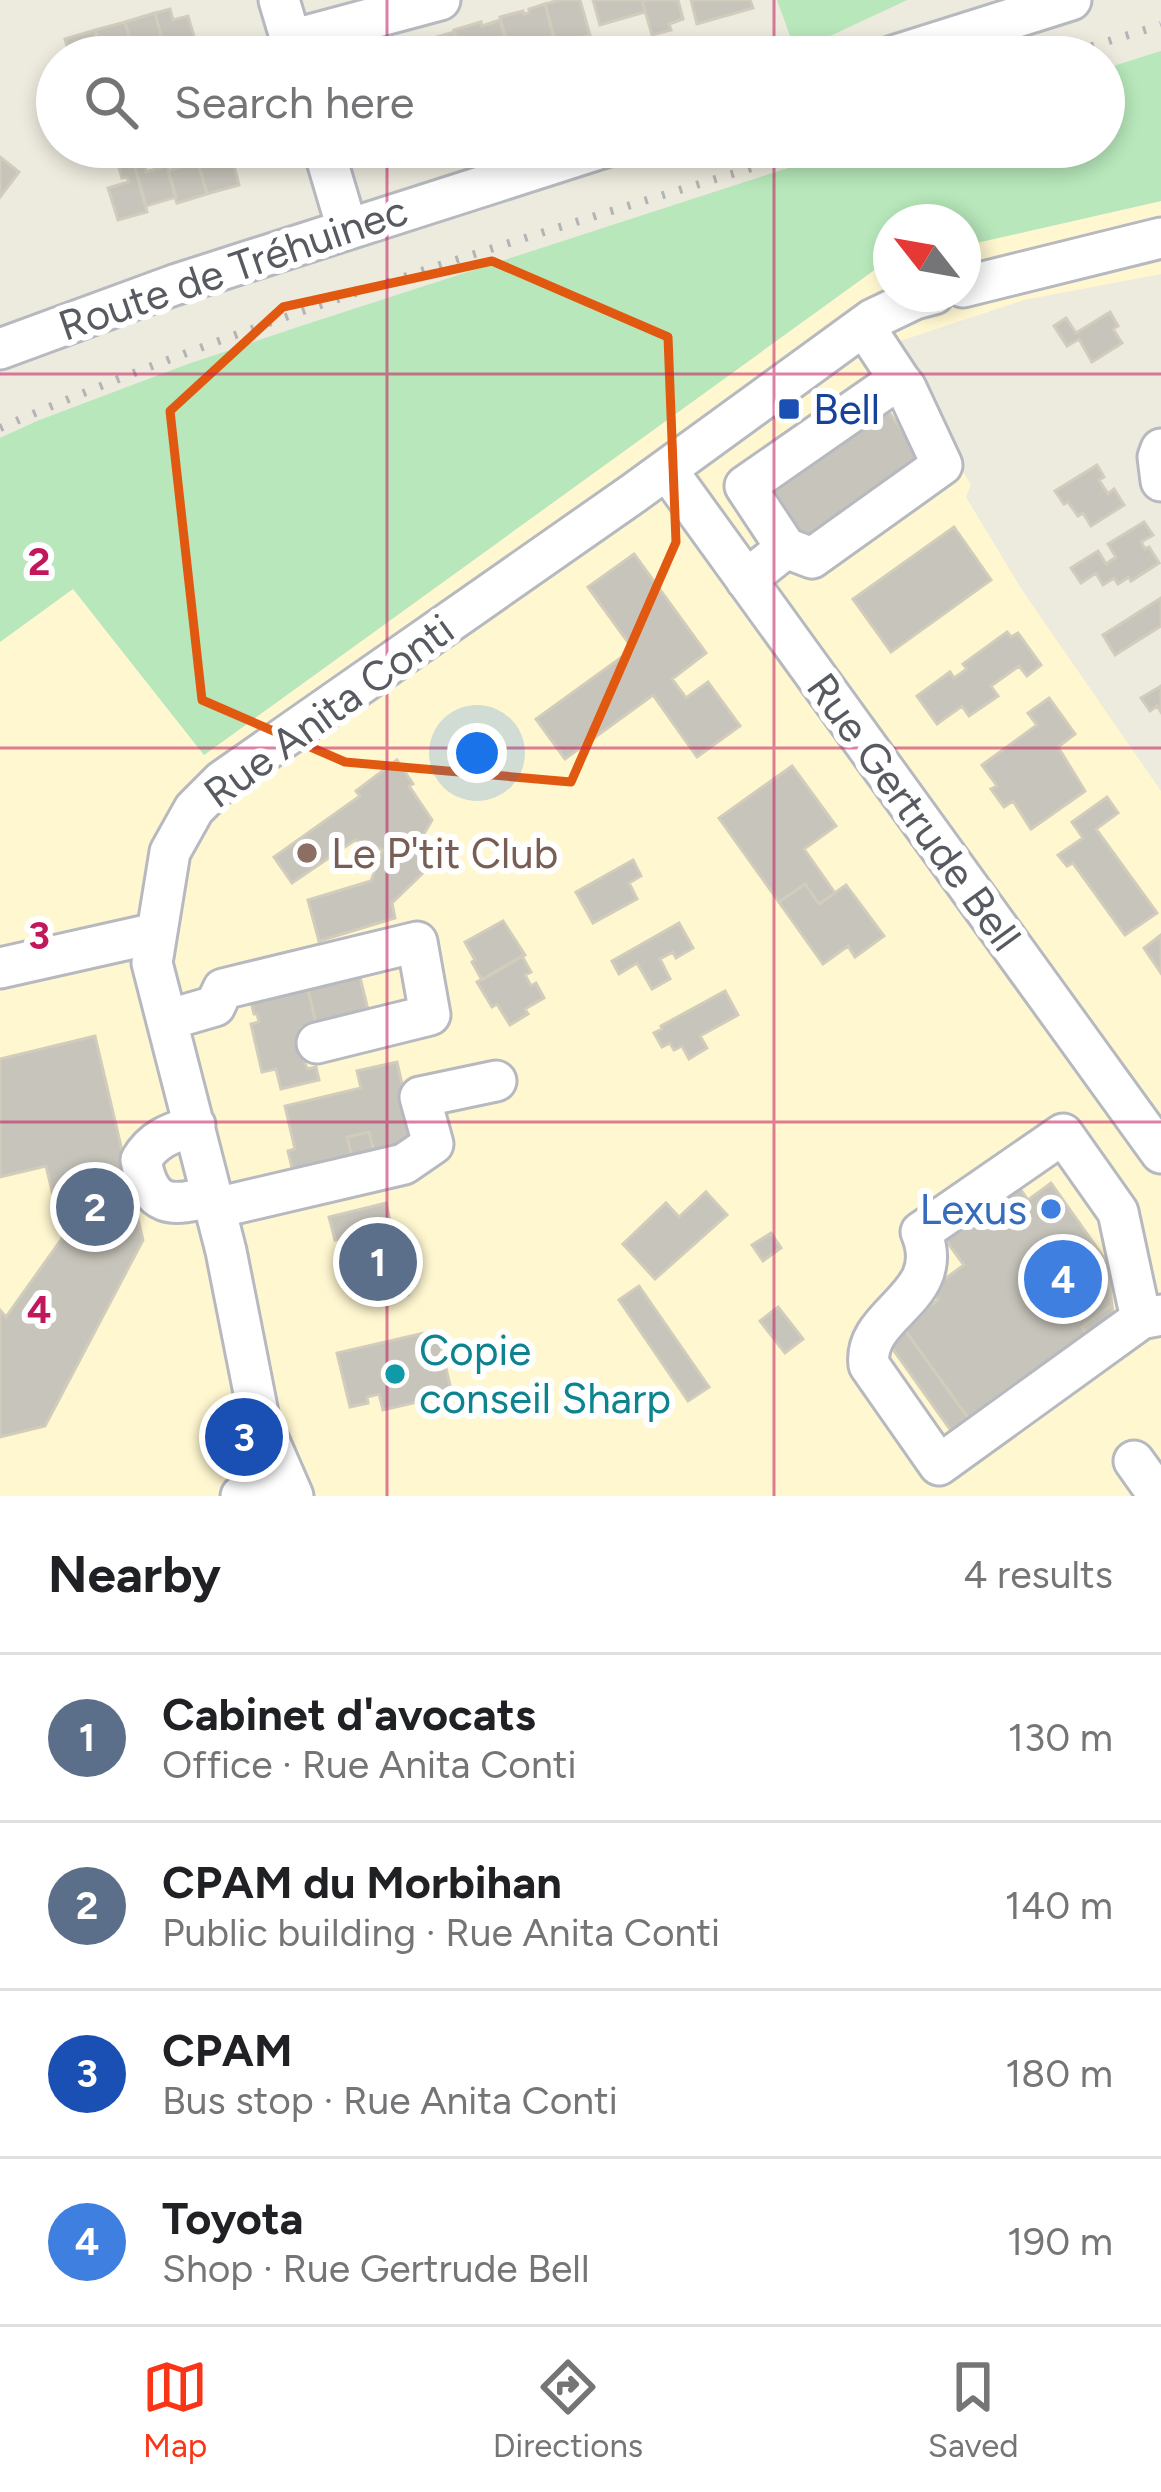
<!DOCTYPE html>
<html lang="en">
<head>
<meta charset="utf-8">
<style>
	body { margin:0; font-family:Figtree,sans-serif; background:#f2f2f2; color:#202124 }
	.compass { position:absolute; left:873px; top:204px; width:108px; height:108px; border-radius:50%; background:#fff; box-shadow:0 6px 18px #0003; rotate:301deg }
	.you { position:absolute; left:477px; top:753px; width:42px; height:42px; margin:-30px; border:9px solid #fff; border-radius:50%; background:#1a73e8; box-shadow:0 0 0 18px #1a73e833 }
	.badge { display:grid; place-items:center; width:78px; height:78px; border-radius:50%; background:#f93517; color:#fff; font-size:39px; font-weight:700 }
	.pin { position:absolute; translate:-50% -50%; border:6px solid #fff; box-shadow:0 3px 12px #0006 }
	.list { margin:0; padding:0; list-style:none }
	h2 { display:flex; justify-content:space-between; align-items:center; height:156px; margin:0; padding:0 48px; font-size:51px }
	h2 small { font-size:39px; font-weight:400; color:#757577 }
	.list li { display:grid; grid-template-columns:78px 1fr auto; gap:36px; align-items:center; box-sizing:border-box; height:168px; padding:0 48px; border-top:3px solid #e0e0e0 }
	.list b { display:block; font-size:45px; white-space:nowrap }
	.list p { margin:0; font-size:39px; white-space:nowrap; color:#757577 }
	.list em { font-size:39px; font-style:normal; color:#757577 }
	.icon { flex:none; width:66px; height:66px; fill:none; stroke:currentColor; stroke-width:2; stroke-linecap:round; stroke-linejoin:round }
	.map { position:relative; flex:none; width:1161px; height:1496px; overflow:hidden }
	.search { position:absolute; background:#fff; box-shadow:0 6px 18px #0003; left:36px; right:36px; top:36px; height:132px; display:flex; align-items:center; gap:30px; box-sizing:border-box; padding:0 42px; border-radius:66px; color:#757577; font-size:45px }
	.sheet { height:828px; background:#fff }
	nav { display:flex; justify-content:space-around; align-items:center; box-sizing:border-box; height:168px; border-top:3px solid #e0e0e0; background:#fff; font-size:33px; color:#757577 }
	nav a { display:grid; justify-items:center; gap:6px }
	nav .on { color:#f93517 }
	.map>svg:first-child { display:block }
	.commercial { fill:#fff7d0 }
	.green { fill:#b7e7ba }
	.building { fill:#c7c4bb; stroke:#d1ccbc; stroke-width:3 }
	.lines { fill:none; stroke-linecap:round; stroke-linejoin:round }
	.minor-casing { stroke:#b6b9bf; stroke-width:45 }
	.minor { stroke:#fff; stroke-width:39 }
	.rail { stroke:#b3b4b4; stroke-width:8; stroke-dasharray:3 15; stroke-linecap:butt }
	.marked { fill:none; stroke:#e15910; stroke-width:9; stroke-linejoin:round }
	.grid { fill:none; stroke:#c2185b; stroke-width:3; stroke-opacity:0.55 }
	.transit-dot { fill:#1a4fb4; stroke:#fff; stroke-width:4.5 }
	.education-dot { fill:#8d6e63; stroke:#fff; stroke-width:4.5 }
	.shop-dot { fill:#3f7fe0; stroke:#fff; stroke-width:4.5 }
	.culture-dot { fill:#0f9aa8; stroke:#fff; stroke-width:4.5 }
	.labels { text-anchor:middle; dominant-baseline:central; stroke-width:12; stroke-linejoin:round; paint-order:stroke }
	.street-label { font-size:42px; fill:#575b61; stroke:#fff }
	.transit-label { font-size:42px; fill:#164399; stroke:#fff; text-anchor:start }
	.education-label { font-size:42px; fill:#785e54; stroke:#fff; text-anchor:start }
	.shop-label { font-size:42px; fill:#366cbe; stroke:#fff; text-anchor:end }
	.culture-label { font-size:42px; fill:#0d838f; stroke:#fff; text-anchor:start }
	.grid-label { font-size:39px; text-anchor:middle; font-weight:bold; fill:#c2185b; stroke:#fff; stroke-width:12; stroke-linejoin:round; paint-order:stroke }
</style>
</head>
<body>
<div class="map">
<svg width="1161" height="1496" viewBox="0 0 1161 1496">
	<rect width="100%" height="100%" fill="#edeade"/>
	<!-- commercial -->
	<path class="commercial" d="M 1161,201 L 1161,274 L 1024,300 L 888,345 L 971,485 L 966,497 L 1022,590 L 1161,791 L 1161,1496 L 0,1496 L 0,642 L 73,588 L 204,755 L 880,266 L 891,263 L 891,294 L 963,294 L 963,246 Z"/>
	<!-- green -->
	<path class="green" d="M 777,0 L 907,0 L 796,52 Z
		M 1161,51 L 1161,201 L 963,246 L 963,222 L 891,222 L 891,263 L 880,266 L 204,755 L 73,589 L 0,642 L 0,438 L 37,421 L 188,364 L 304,325 L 853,147 L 1104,147 L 1104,69 Z"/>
	<!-- building -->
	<path class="building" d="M 560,0 L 580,0 L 590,35 L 557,47 L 545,4 Z
		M 593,0 L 642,0 L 645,12 L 600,25 Z
		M 642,0 L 678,0 L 683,19 L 669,24 L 671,30 L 652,35 Z
		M 691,0 L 750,0 L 753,8 L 697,24 Z
		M 545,4 L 554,39 L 540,42 L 543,49 L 511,57 L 500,17 L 523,11 L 524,14 L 529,13 L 529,9 Z
		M 170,9 L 173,20 L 188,16 L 200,57 L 167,57 L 155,13 Z
		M 155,13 L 167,57 L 152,57 L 151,55 L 156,53 L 155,48 L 134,54 L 125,22 Z
		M 500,20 L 509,52 L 492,57 L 462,57 L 454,30 L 481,22 L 482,26 Z
		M 125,22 L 134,54 L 123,57 L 103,57 L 95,30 Z
		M 95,30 L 103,57 L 70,57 L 65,39 Z
		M 454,32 L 462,57 L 412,57 L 408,45 Z
		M 408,45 L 412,57 L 382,57 L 381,53 Z
		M 178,147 L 194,147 L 207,194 L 177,203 L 168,171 L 188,165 L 187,160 L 182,161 Z
		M 145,148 L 150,165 L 145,166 L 146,172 L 167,166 L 176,197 L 146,206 L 131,153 Z
		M 230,151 L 239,185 L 207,194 L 197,160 Z
		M 131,153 L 147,212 L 118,220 L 108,188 L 129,182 L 127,177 L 122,178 L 116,157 Z
		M 0,157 L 19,172 L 0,197 Z
		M 1110,312 L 1118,326 L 1113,329 L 1122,343 L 1092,362 L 1079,339 L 1067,346 L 1054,326 L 1066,318 L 1076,333 Z
		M 879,398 L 921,457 L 800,544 L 758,484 Z
		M 1097,465 L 1104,477 L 1099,480 L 1108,494 L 1114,489 L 1124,505 L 1091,526 L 1083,513 L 1078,516 L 1068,502 L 1064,504 L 1055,491 Z
		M 1144,522 L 1153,535 L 1141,542 L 1145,549 L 1149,547 L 1159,563 L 1131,581 L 1129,577 L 1118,584 L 1114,578 L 1103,585 L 1096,573 L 1081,583 L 1071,568 L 1098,551 L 1106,564 L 1116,557 L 1108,544 Z
		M 954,527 L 991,580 L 891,652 L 853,599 Z
		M 634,554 L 706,653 L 672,679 L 686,698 L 708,682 L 740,726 L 697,757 L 653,695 L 565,759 L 536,719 L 633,649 L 588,587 Z
		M 1161,598 L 1161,626 L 1115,655 L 1103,635 Z
		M 1007,632 L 1011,637 L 1018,633 L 1041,665 L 1027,676 L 1019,666 L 991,686 L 998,696 L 969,716 L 962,706 L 937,724 L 917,696 L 950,672 L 954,678 L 967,669 L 963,664 Z
		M 1161,686 L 1161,712 L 1157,706 L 1150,711 L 1141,698 Z
		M 1049,698 L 1075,734 L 1058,747 L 1085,791 L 1031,829 L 1013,801 L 1004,807 L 991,789 L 997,786 L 982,765 L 1037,725 L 1028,713 Z
		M 397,760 L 413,784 L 409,786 L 432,820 L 421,839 L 423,873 L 392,903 L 395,918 L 319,941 L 308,900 L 371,881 L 383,850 L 355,840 L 292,883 L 274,857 L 360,796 L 356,791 Z
		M 792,766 L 836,826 L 804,849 L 835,893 L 819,904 L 805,884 L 779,902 L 719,818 Z
		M 1107,797 L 1118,813 L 1096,829 L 1157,913 L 1125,935 L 1073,863 L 1067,866 L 1058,855 L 1083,838 L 1072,822 Z
		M 633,860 L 641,876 L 629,883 L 637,899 L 593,923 L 576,892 Z
		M 805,884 L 819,904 L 846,885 L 884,936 L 855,957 L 848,946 L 823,964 L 779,902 Z
		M 503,921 L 525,955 L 482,980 L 472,962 L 475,960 L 465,942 Z
		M 679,923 L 693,948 L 676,958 L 673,952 L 660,959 L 670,979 L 652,989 L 637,963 L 619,974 L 612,961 Z
		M 1161,935 L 1161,973 L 1144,948 Z
		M 522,956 L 531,972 L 525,975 L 531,986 L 536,983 L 544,998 L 525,1009 L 528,1014 L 510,1025 L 497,1004 L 492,1007 L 477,982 Z
		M 359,973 L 370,1018 L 302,1034 L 301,1028 L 316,1024 L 307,985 Z
		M 307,985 L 316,1024 L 301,1028 L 308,1061 L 305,1062 L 307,1069 L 316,1067 L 319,1080 L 281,1089 L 276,1069 L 262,1072 L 251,1024 L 259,1022 L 257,1014 L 254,1014 L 250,998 Z
		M 725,991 L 738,1015 L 700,1036 L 707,1048 L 689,1059 L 682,1046 L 674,1050 L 670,1043 L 662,1047 L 654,1033 L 662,1029 L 661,1026 Z
		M 95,1036 L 143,1240 L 45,1426 L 0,1437 L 0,1310 L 6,1317 L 63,1237 L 46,1166 L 0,1177 L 0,1059 Z
		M 397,1062 L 415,1142 L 374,1152 L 369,1132 L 347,1137 L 352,1157 L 293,1172 L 288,1151 L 295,1149 L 285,1106 L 361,1088 L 357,1071 Z
		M 369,1132 L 374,1152 L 352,1157 L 347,1137 Z
		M 1013,1179 L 1028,1200 L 1051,1183 L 1107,1262 L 1112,1305 L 1082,1327 L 1092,1341 L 974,1426 L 902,1326 L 938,1300 L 931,1289 L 964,1265 L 940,1232 Z
		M 706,1192 L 727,1215 L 655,1279 L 623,1244 L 666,1203 L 679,1217 Z
		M 386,1203 L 408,1295 L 389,1300 L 385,1284 L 362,1289 L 350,1237 L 335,1240 L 329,1217 Z
		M 771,1233 L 781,1248 L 763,1261 L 752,1245 Z
		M 639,1286 L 709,1387 L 688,1401 L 619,1300 Z
		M 1112,1305 L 1115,1325 L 1092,1341 L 1082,1327 Z
		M 778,1307 L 803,1339 L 785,1353 L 760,1321 Z
		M 902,1326 L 974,1426 L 957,1439 L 885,1338 Z
		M 437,1330 L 452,1394 L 383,1410 L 379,1394 L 367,1397 L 368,1403 L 350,1407 L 337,1353 Z"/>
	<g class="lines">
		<defs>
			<path id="minor" d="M 279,0 L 296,57
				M 291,40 L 440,0
				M 890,57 L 1071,0
				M 323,147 L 347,228
				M 963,287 L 1161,238
				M 0,349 L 174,285 L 605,147
				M 1161,449 L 1158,457 L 1161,481
				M 667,470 L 1161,1153
				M 786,548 L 812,558 L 942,465 L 906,388 L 899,379
				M 746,580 L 786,548 L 745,486 L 899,379 L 864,326
				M 0,968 L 156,933
				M 167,1020 L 215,1006 L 223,989 L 417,942 L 430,1015 L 317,1043
				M 195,1125 C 172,1133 154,1138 141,1160 C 150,1209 171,1207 213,1196
				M 216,1208 L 404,1164 L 433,1144 L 420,1097 L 496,1081
				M 1141,1319 L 939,1465 L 869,1365 C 862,1312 949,1298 921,1232 L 1063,1134 L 1118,1212 L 1141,1319 L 1161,1315
				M 1134,1461 L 1159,1496
				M 241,1496 L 287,1485
				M 293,1496 L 259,1418 L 226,1251 L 152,963 L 170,852 L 194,809 L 222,781 L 634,493 L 873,319 L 915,299 L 934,294"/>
		</defs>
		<!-- minor casing -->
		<use href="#minor" class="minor-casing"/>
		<!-- minor -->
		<use href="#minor" class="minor"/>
		<!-- rail -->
		<path class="rail" d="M 1057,57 L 1161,25
			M 0,428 C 265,313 544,232 820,147"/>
	</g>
	<!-- marked area -->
	<path class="marked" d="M 492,261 L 668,337 L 676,542 L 571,782 L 345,762 L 202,700 L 170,411 L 283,307 Z"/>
	<!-- grid -->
	<path class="grid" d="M 387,0 L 387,57M 774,0 L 774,57M 387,147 L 387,1496M 774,147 L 774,1496M 0,374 L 1161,374M 0,748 L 1161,748M 0,1122 L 1161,1122"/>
	<!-- markers -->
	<rect class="transit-dot" x="777" y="397" width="24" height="24" rx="6"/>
	<circle class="education-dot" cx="307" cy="853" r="12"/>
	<circle class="shop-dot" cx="1051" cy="1209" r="12"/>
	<circle class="culture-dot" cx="395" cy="1374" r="12"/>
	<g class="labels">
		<!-- street labels -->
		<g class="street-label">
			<text transform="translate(233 268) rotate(-19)">Route de Tréhuinec</text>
			<text transform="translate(329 711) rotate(-36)">Rue Anita Conti</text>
			<text transform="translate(914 812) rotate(54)">Rue Gertrude Bell</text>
		</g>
		<!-- transit labels -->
		<g class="transit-label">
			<text x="813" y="409">Bell</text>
		</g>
		<!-- education labels -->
		<g class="education-label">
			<text x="331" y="853">Le P'tit Club</text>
		</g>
		<!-- shop labels -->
		<g class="shop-label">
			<text x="1027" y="1209">Lexus</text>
		</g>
		<!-- culture labels -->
		<g class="culture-label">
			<text x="419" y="1350">Copie<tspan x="419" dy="48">conseil Sharp</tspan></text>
		</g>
	</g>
	<g class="grid-label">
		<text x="39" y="575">2</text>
		<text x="39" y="949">3</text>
		<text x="39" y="1323">4</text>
	</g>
</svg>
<svg class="compass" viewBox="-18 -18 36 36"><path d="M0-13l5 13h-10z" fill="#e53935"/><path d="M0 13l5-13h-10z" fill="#757577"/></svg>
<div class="you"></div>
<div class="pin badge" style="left:378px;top:1262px;background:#5c6f8a">1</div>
<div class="pin badge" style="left:95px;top:1207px;background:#5c6f8a">2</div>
<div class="pin badge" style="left:244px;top:1437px;background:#1a4fb4">3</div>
<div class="pin badge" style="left:1063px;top:1279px;background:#3f7fe0">4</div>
<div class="search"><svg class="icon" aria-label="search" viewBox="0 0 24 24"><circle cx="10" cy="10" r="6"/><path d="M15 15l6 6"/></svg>Search here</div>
</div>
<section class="sheet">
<h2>Nearby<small>4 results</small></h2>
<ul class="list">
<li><span class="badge" style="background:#5c6f8a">1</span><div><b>Cabinet d'avocats</b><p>Office · Rue Anita Conti</p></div><em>130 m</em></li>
<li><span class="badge" style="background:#5c6f8a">2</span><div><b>CPAM du Morbihan</b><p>Public building · Rue Anita Conti</p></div><em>140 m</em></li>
<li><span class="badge" style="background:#1a4fb4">3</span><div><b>CPAM</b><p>Bus stop · Rue Anita Conti</p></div><em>180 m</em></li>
<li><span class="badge" style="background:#3f7fe0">4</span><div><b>Toyota</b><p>Shop · Rue Gertrude Bell</p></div><em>190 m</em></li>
</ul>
</section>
<nav>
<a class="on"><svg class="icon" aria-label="map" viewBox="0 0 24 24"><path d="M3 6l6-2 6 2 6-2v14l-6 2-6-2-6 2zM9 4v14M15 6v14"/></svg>Map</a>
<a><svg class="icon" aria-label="directions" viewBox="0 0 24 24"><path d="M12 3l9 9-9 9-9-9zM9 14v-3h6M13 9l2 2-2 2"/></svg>Directions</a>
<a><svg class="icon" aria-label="saved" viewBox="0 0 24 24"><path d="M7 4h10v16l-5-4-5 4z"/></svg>Saved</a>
</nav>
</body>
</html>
